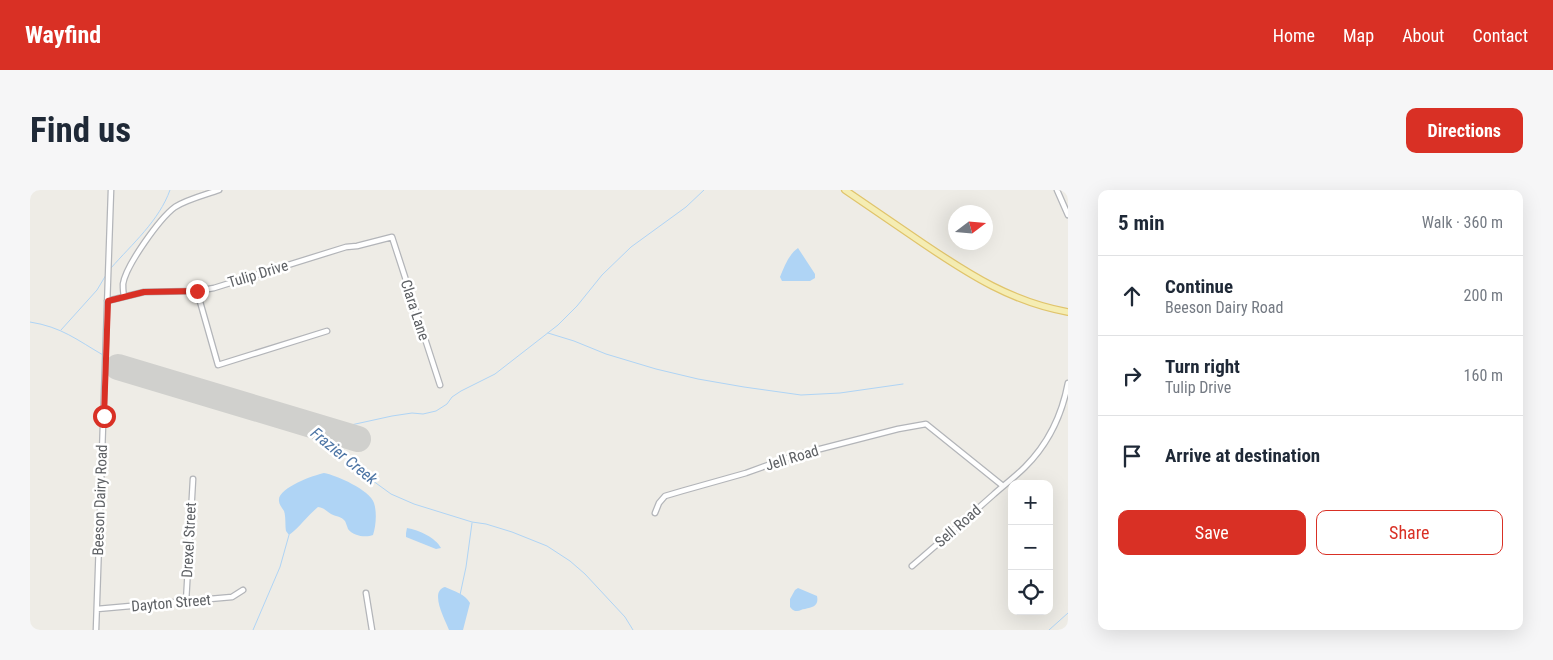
<!DOCTYPE html>
<html lang="en">
<head>
<meta charset="utf-8">
<style>
	body { margin:0; font-family:"Roboto Condensed",sans-serif; background:#f6f6f7; color:#1f2937 }
	.controls { position:absolute; right:15px; bottom:15px; display:grid; overflow:hidden; border-radius:10px; box-shadow:0 5px 20px #0002 }
	.controls button { width:45px; height:45px; display:grid; place-items:center; padding:0; border:0; border-bottom:1px solid #e0e1e3; background:#fff; color:#1f2937; font:25px sans-serif }
	.compass { position:absolute; left:918px; top:15px; width:45px; height:45px; border-radius:50%; background:#fff; box-shadow:0 5px 20px #0002; rotate:74deg }
	.stop { position:absolute; width:15px; height:15px; margin:-11px; border:4px solid #d93025; border-radius:50%; background:#fff }
	.stop.end { background:#d93025; border-color:#fff; box-shadow:0 1px 5px #0008 }
	.list { margin:0; padding:0; list-style:none }
	h2 { display:flex; justify-content:space-between; align-items:center; height:65px; margin:0; padding:0 20px; font-size:21px }
	h2 small { font-size:16px; font-weight:400; color:#747a83 }
	.list li { display:grid; grid-template-columns:32px 1fr auto; gap:15px; align-items:center; box-sizing:border-box; height:80px; padding:0 20px; border-top:1px solid #e0e1e3 }
	.list b { display:block; font-size:19px; white-space:nowrap }
	.list p { margin:0; font-size:16px; white-space:nowrap; color:#747a83 }
	.list em { font-size:16px; font-style:normal; color:#747a83 }
	.actions { display:flex; gap:10px; padding:15px 20px }
	.actions a { flex:1; padding:11px 0; border:1px solid #d93025; border-radius:10px; text-align:center; font-size:18px; color:#d93025 }
	.actions .main { background:#d93025; color:#fff }
	.icon { flex:none; width:28px; height:28px; fill:none; stroke:currentColor; stroke-width:2; stroke-linecap:round; stroke-linejoin:round }
	.map { position:relative; flex:none; width:1038px; height:440px; overflow:hidden; border-radius:10px }
	header { display:flex; align-items:center; gap:30px; box-sizing:border-box; height:70px; padding:0 25px; background:#d93025; color:#fff }
	header strong { font-size:24px }
	nav { display:flex; gap:28px; margin-inline-start:auto; font-size:18px }
	.intro { display:flex; align-items:center; justify-content:space-between; box-sizing:border-box; height:120px; padding:0 30px }
	h1 { margin:0; font-size:35px }
	.button { padding:12px 22px; border-radius:10px; background:#d93025; color:#fff; font-size:18px; font-weight:700 }
	main { display:flex; gap:30px; padding:0 30px }
	aside { flex:1; background:#fff; border-radius:10px; box-shadow:0 5px 20px #0002 }
	.map>svg:first-child { display:block }
	.water { fill:#afd4f5 }
	.lines { fill:none; stroke-linecap:round; stroke-linejoin:round }
	.stream { stroke:#afd4f5; stroke-width:1 }
	.runway { stroke:#d0d0cd; stroke-width:26 }
	.minor-casing { stroke:#b3b5b9; stroke-width:7 }
	.major-casing { stroke:#e0c46c; stroke-width:8 }
	.minor { stroke:#fff; stroke-width:4.5 }
	.major { stroke:#f5edb3; stroke-width:5.5 }
	.route { stroke:#d93025; stroke-width:6 }
	.labels { text-anchor:middle; dominant-baseline:central; stroke-width:5; stroke-linejoin:round; paint-order:stroke }
	.street-label { font-size:15px; fill:#5d6064; stroke:#fff }
	.water-label { font-size:16px; font-style:italic; fill:#4d75a5; stroke:#fff }
</style>
</head>
<body>
<header>
<strong>Wayfind</strong>
<nav><a>Home</a><a>Map</a><a>About</a><a>Contact</a></nav>
</header>
<div class="intro"><h1>Find us</h1><a class="button">Directions</a></div>
<main>
<div class="map">
<svg width="1038" height="440" viewBox="0 0 1038 440">
	<rect width="100%" height="100%" fill="#eeece6"/>
	<!-- water -->
	<path class="water" d="M 768,58 L 785,84 L 785,88 L 780,91 L 752,91 L 750,87 C 754,77 759,64 768,58 Z
		M 294,283 C 306,285 340,300 344,313 C 347,322 346,336 343,345 C 336,348 323,346 318,339 C 317,336 316,333 315,331 C 311,326 307,327 301,324 C 296,321 295,318 288,317 C 278,325 270,337 259,345 L 256,341 C 255,335 256,327 254,321 C 252,318 249,314 249,311 C 247,298 284,285 294,283 Z
		M 377,338 C 389,340 406,348 411,358 L 406,359 L 376,347 L 376,343 Z
		M 415,397 C 424,401 435,404 440,413 L 433,440 L 419,440 C 415,430 399,401 415,397 Z
		M 768,398 L 787,406 C 789,416 783,417 775,419 C 772,419 770,421 767,421 C 763,421 762,419 760,417 L 760,409 L 765,400 Z"/>
	<g class="lines">
		<!-- stream -->
		<path class="stream" d="M 81,78 C 102,54 129,31 140,0
			M 0,132 C 32,137 47,150 73,165
			M 31,140 L 67,100 L 76,85
			M 518,143 L 544,151 L 576,164 L 626,179 L 668,189 L 714,197 L 771,205 L 810,203 L 873,194
			M 77,167 L 108,186 L 159,198 L 188,201 L 220,211 L 244,222 L 262,228 L 280,236 L 288,242 L 319,268 L 339,288 L 361,304 L 384,314 L 442,332 L 456,334 L 482,342 L 517,356 L 540,371 L 555,384 L 595,427 L 603,440
			M 289,242 L 362,226 L 382,223 L 393,224 L 406,221 L 417,214 L 422,207 L 431,201 L 465,184 L 528,135 L 547,116 L 572,85 L 601,57 L 656,17 L 674,0
			M 430,405 L 436,377 L 442,333
			M 223,440 L 250,377 L 259,345
			M 1019,440 L 1038,423"/>
		<!-- runway -->
		<path class="runway" d="M 88,177 L 328,249"/>
		<defs>
			<path id="minor" d="M 1027,0 L 1038,25
				M 167,101 L 188,175 L 297,141
				M 94,106 C 93,102 93,98 93,94 C 96,75 130,28 145,17 C 158,9 175,5 189,0
				M 77,111 L 114,102 L 167,101 L 184,98 L 316,57 L 327,56 L 362,47 L 410,195
				M 625,323 L 629,313 L 635,306 L 652,301 L 716,283 L 763,266 L 868,239 L 896,234 L 973,296
				M 882,376 C 909,353 936,329 963,305 C 973,296 985,287 995,277 C 1018,254 1032,225 1038,193
				M 336,403 L 342,440
				M 156,412 L 163,289
				M 67,419 L 202,407 L 213,400
				M 66,440 L 81,0"/>
			<path id="major" d="M 815,0 C 841,18 868,36 894,54 C 940,85 982,112 1038,122"/>
		</defs>
		<!-- minor casing -->
		<use href="#minor" class="minor-casing"/>
		<!-- major casing -->
		<use href="#major" class="major-casing"/>
		<!-- minor -->
		<use href="#minor" class="minor"/>
		<!-- major -->
		<use href="#major" class="major"/>
	</g>
	<g class="lines">
		<!-- route -->
		<path class="route" d="M 74,226 L 78,111 L 114,102 L 167,101"/>
	</g>
	<g class="labels">
		<!-- street labels -->
		<g class="street-label">
			<text transform="translate(228 84) rotate(-17)">Tulip Drive</text>
			<text transform="translate(385 120) rotate(72)">Clara Lane</text>
			<text transform="translate(762 268) rotate(-17)">Jell Road</text>
			<text transform="translate(70 310) rotate(-88)">Beeson Dairy Road</text>
			<text transform="translate(928 336) rotate(-41)">Sell Road</text>
			<text transform="translate(159 350) rotate(-87)">Drexel Street</text>
			<text transform="translate(141 413) rotate(-5)">Dayton Street</text>
		</g>
		<!-- water labels -->
		<g class="water-label">
			<text transform="translate(314 266) rotate(39)">Frazier Creek</text>
		</g>
	</g>
</svg>
<div class="controls">
<button>+</button>
<button>−</button>
<button><svg class="icon" aria-label="locate" viewBox="0 0 24 24"><circle cx="12" cy="12" r="6"/><path d="M12 2v4M12 18v4M2 12h4M18 12h4"/></svg></button>
</div>
<svg class="compass" viewBox="-18 -18 36 36"><path d="M0-13l5 13h-10z" fill="#e53935"/><path d="M0 13l5-13h-10z" fill="#747a83"/></svg>
<div class="stop" style="left:74px;top:226px"></div>
<div class="stop end" style="left:167px;top:101px"></div>
</div>
<aside>
<h2>5 min<small>Walk · 360 m</small></h2>
<ul class="list">
<li><svg class="icon" aria-label="ahead" viewBox="0 0 24 24"><path d="M12 20V5M6 11l6-6 6 6"/></svg><div><b>Continue</b><p>Beeson Dairy Road</p></div><em>200 m</em></li>
<li><svg class="icon" aria-label="right" viewBox="0 0 24 24"><path d="M7 20v-9h11M14 6l5 5-5 5"/></svg><div><b>Turn right</b><p>Tulip Drive</p></div><em>160 m</em></li>
<li><svg class="icon" aria-label="arrive" viewBox="0 0 24 24"><path d="M6 21V4h12l-3 4 3 4H6"/></svg><div><b>Arrive at destination</b></div></li>
</ul>
<div class="actions"><a class="main">Save</a><a>Share</a></div>
</aside>
</main>
</body>
</html>
